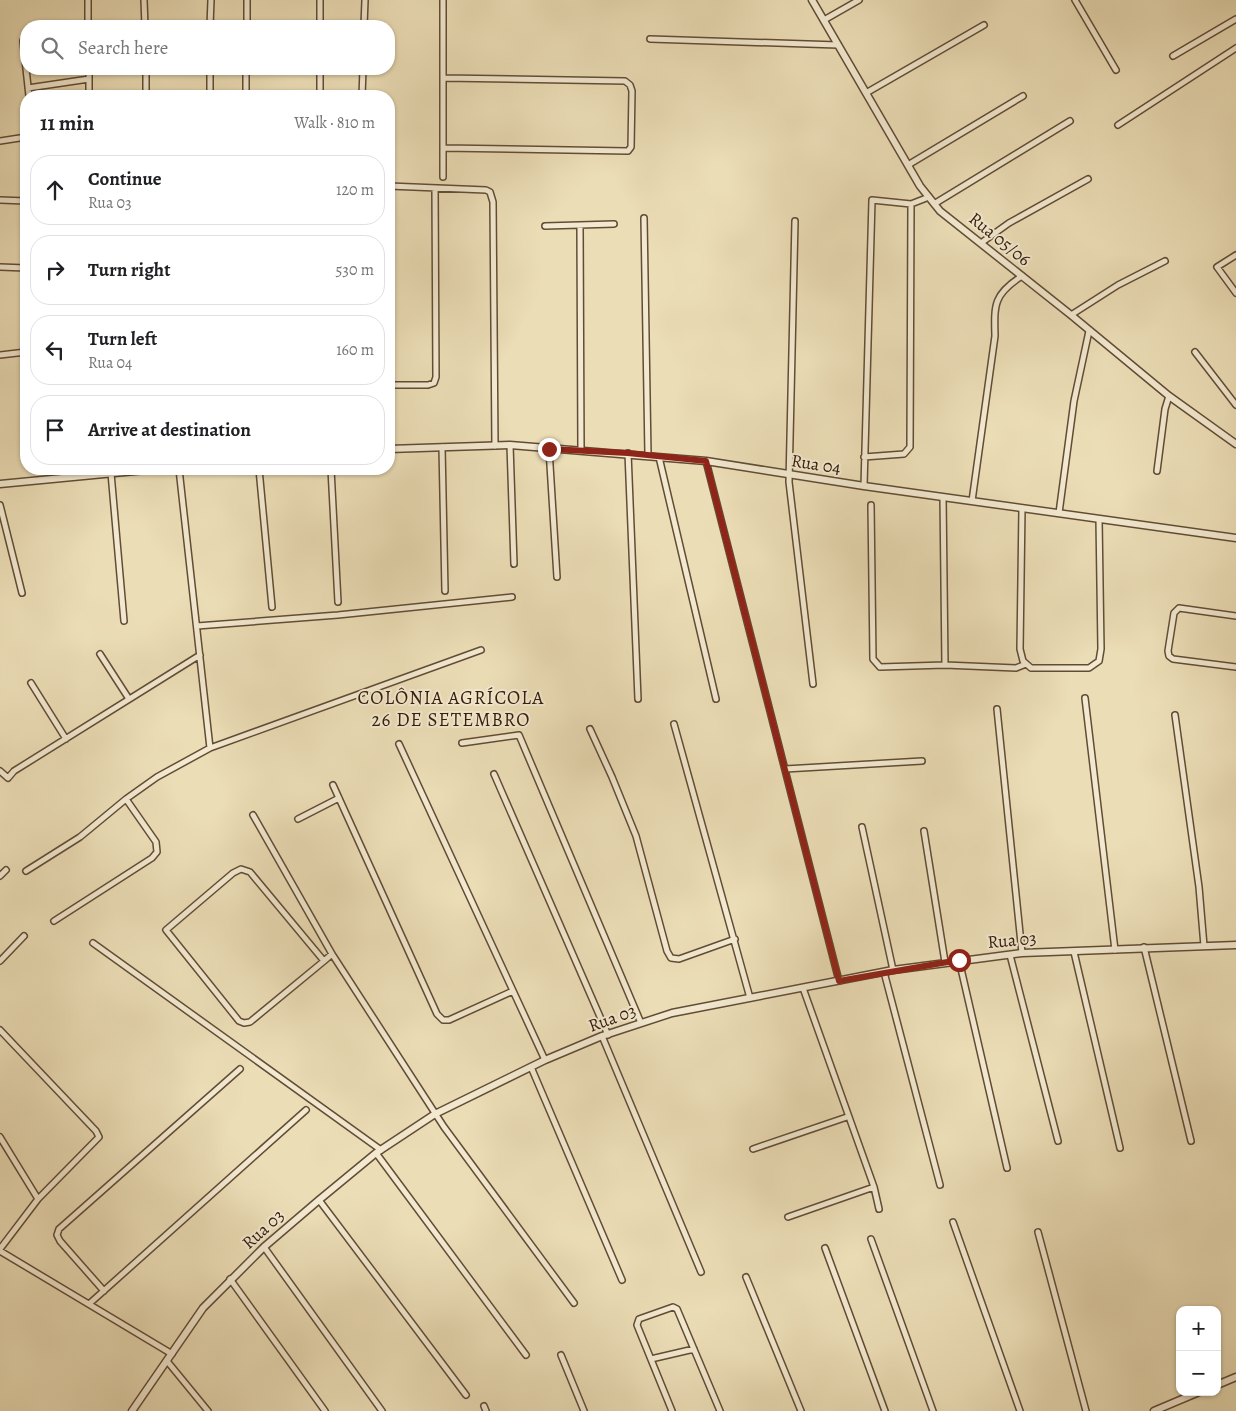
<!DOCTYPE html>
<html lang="en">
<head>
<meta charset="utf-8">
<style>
	body { margin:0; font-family:Alegreya,serif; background:#f2f2f2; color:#202124 }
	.controls { position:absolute; right:15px; bottom:15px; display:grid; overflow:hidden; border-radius:10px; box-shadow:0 1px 4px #0004 }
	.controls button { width:45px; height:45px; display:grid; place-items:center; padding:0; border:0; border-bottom:1px solid #e0e0e0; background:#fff; color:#202124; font:25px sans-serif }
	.stop { position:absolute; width:15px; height:15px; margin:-11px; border:4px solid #8f2418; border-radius:50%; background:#fff }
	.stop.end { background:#8f2418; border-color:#fff; box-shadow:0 1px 5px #0008 }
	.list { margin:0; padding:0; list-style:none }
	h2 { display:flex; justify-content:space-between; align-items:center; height:65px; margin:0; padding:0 20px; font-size:21px }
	h2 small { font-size:16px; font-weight:400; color:#757577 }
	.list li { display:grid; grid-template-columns:32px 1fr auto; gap:15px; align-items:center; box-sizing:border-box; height:70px; margin:0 10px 10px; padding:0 10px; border:1px solid #e0e0e0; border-radius:20px }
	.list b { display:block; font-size:19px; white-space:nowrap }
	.list p { margin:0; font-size:16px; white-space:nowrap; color:#757577 }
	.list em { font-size:16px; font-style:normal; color:#757577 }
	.icon { flex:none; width:28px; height:28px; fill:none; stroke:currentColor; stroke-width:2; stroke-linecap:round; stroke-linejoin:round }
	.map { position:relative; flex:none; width:1236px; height:1411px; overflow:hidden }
	.search { position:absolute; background:#fff; box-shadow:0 1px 4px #0004; left:20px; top:20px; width:375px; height:55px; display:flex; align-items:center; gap:12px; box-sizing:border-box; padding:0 18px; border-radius:20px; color:#757577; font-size:19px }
	.panel { position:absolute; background:#fff; box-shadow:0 1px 4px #0004; left:20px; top:90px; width:375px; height:385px; border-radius:20px }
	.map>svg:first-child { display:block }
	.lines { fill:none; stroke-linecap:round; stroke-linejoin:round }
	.minor-casing { stroke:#624c35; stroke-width:8 }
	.tertiary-casing { stroke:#624c35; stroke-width:9 }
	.minor { stroke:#f2e9d0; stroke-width:5 }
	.tertiary { stroke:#f2e9d0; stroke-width:6 }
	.route { stroke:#8f2418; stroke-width:6 }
	.labels { text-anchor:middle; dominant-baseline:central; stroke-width:4; stroke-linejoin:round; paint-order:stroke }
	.street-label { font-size:18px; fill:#351b0a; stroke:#f2e9d0 }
	.neighbourhood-label { font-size:19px; letter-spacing:1px; fill:#351b0a; stroke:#f2e9d0 }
</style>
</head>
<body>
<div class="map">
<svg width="1236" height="1411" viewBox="0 0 1236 1411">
	<rect width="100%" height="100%" fill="#ebddb6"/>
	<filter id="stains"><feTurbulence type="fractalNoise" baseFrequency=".004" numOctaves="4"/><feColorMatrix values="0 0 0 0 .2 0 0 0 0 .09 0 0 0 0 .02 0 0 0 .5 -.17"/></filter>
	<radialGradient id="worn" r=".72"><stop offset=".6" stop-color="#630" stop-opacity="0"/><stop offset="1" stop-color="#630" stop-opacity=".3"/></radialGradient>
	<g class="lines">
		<defs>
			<path id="minor" d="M 88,0 L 88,26
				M 144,0 L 145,26
				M 1075,0 L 1116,70
				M 824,20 L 859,0
				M 210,26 L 211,0
				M 247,26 L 247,0
				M 320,26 L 320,0
				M 364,26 L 365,0
				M 650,39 L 838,45
				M 23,41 L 29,96
				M 1173,56 L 1236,19
				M 89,69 L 89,96
				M 146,69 L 146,96
				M 28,88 L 89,79
				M 866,93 L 984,25
				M 210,96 L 210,69
				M 246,96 L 246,69
				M 320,96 L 320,69
				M 362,96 L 363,69
				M 1118,125 L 1236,48
				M 0,141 L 26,137
				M 443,148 L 628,151 L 631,147 L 632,91 L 630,85 L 625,81 L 443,78
				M 908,165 L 1023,96
				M 443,177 L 443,0
				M 389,186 L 486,190 L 490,192 L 493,202 L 495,446
				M 0,200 L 26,201
				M 934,204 L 1070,121
				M 644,218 L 648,455
				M 795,221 L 789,482 L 813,684
				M 545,226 L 614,224
				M 580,226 L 581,451
				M 981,243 L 1009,223 L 1088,179
				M 1236,255 L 1217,267 L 1236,293
				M 0,267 L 26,268
				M 1071,315 L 1118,285 L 1165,261
				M 1195,352 L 1236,405
				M 0,355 L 26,352
				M 389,385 L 428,385 L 434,383 L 436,377 L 435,188
				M 510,445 L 514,564
				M 442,447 L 445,591
				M 549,449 L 557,577
				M 628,453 L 638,699
				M 659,457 L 716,699
				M 864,457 L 904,454 L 910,447 L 911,204
				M 706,461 L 839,981
				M 179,469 L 210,748
				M 259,469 L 272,607
				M 331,469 L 338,602
				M 1157,471 L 1165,409 L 1169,396
				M 111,473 L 124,621
				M 864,486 L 872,200 L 911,204 L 929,197
				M 943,497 L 945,665 L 1016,668 L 1026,664
				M 972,501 L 995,336 C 994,304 994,294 1022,276
				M 0,505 L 22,593
				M 871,505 L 873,659 L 880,667 L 945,665
				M 1022,508 L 1020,649 L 1023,661 L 1031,668 L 1089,668 L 1099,661 L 1101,649 L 1099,519
				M 1059,513 L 1074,401 L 1089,331
				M 1236,616 L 1179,608 L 1174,613 L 1168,651 L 1169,656 L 1173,659 L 1236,667
				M 197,626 L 338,615 L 512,597
				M 100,654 L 129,699
				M 31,683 L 66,739
				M 1085,698 L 1115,950
				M 997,709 L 1022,953
				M 1175,715 L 1199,887 L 1204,946
				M 674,724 L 750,998
				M 590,729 L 612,777 L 636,836 L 667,951 L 671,958 L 679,959 L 735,939
				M 462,743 L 519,735 L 641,1023
				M 399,744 L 545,1060
				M 785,769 L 922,761
				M 0,771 L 8,778 L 14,771 L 200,655
				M 494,774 L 608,1035
				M 333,785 L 437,1014 L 443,1020 L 449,1020 L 513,991
				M 253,815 L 332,954 L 444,1127 L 574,1303
				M 298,819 L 339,798
				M 862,827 L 893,970
				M 924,831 L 945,962
				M 26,871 L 80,837 L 126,799 L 157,777 L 210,748 L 481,650
				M 0,876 L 6,870
				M 54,921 L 152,858 L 157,852 L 156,842 L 126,799
				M 93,943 L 381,1150
				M 1144,947 L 1191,1141
				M 1074,952 L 1120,1148
				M 1010,955 L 1058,1141
				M 959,960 L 1007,1168
				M 0,961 L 24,936
				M 324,961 L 250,872 L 241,869 L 233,873 L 166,930 L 239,1021 L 244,1023 L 250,1022 L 324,961 L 332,954
				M 884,972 L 940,1185
				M 803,988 L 874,1187 L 879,1209
				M 0,1030 L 96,1131 L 99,1137 L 38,1199 L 0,1249
				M 602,1036 L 701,1272
				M 531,1067 L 622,1280
				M 0,1137 L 38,1199
				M 753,1149 L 847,1117
				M 376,1153 L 526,1355
				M 319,1200 L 466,1395
				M 788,1217 L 874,1187
				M 953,1222 L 1020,1411
				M 1038,1232 L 1086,1411
				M 871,1239 L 933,1411
				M 264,1247 L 382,1411
				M 825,1248 L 885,1411
				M 0,1251 L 172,1354
				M 746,1277 L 801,1411
				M 230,1279 L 325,1411
				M 104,1291 L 60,1241 L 57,1235 L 59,1229 L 240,1069
				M 89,1304 L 306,1110
				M 561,1355 L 584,1411
				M 651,1359 L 694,1349
				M 167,1361 L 208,1411
				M 484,1406 L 486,1411
				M 672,1411 L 637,1325 L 639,1319 L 673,1307 L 677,1309 L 720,1411"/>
			<path id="tertiary" d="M 812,0 L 920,186 L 940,211 L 1071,315 L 1169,396 L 1236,444
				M 389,449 L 510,445 L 706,461 L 864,486 L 1236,538
				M 0,484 L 156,469
				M 1217,1385 L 1236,1377
				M 132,1411 L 203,1308 L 264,1247 L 319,1200 L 376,1153 L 435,1114 L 545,1060 L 602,1036 L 672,1013 L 893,970 L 1022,953 L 1236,945
				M 1154,1411 L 1199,1392"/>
		</defs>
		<!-- minor casing -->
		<use href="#minor" class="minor-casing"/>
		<!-- tertiary casing -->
		<use href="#tertiary" class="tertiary-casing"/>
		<!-- minor -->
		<use href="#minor" class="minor"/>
		<!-- tertiary -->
		<use href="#tertiary" class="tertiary"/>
	</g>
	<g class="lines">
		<!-- route -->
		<path class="route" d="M 549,449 L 628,453 L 706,461 L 839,981 L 959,960"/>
	</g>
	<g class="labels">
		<!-- street labels -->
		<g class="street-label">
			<text transform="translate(1000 239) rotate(39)">Rua 05/06</text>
			<text transform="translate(816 464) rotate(9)">Rua 04</text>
			<text transform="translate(1012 940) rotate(-5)">Rua 03</text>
			<text transform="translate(612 1018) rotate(-20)">Rua 03</text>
			<text transform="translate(263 1229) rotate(-42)">Rua 03</text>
		</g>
		<!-- neighbourhood labels -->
		<g class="neighbourhood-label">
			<text x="451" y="698">COLÔNIA AGRÍCOLA<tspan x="451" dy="22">26 DE SETEMBRO</tspan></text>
		</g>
	</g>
	<rect width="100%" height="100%" filter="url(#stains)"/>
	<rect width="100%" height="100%" fill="url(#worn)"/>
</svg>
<div class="controls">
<button>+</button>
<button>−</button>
</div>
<div class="stop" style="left:959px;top:960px"></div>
<div class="stop end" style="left:549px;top:449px"></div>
<div class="search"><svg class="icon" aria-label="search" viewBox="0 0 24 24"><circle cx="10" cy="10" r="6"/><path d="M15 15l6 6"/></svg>Search here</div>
<section class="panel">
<h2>11 min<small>Walk · 810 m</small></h2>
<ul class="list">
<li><svg class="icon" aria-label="ahead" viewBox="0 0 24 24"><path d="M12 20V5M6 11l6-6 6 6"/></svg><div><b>Continue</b><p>Rua 03</p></div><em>120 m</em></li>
<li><svg class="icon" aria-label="right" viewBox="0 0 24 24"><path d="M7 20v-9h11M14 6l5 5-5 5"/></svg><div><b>Turn right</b></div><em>530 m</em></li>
<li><svg class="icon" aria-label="left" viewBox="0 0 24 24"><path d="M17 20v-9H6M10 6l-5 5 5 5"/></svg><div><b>Turn left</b><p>Rua 04</p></div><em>160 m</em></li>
<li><svg class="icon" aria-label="arrive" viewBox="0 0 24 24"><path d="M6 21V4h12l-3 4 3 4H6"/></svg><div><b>Arrive at destination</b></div></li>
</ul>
</section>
</div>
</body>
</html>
